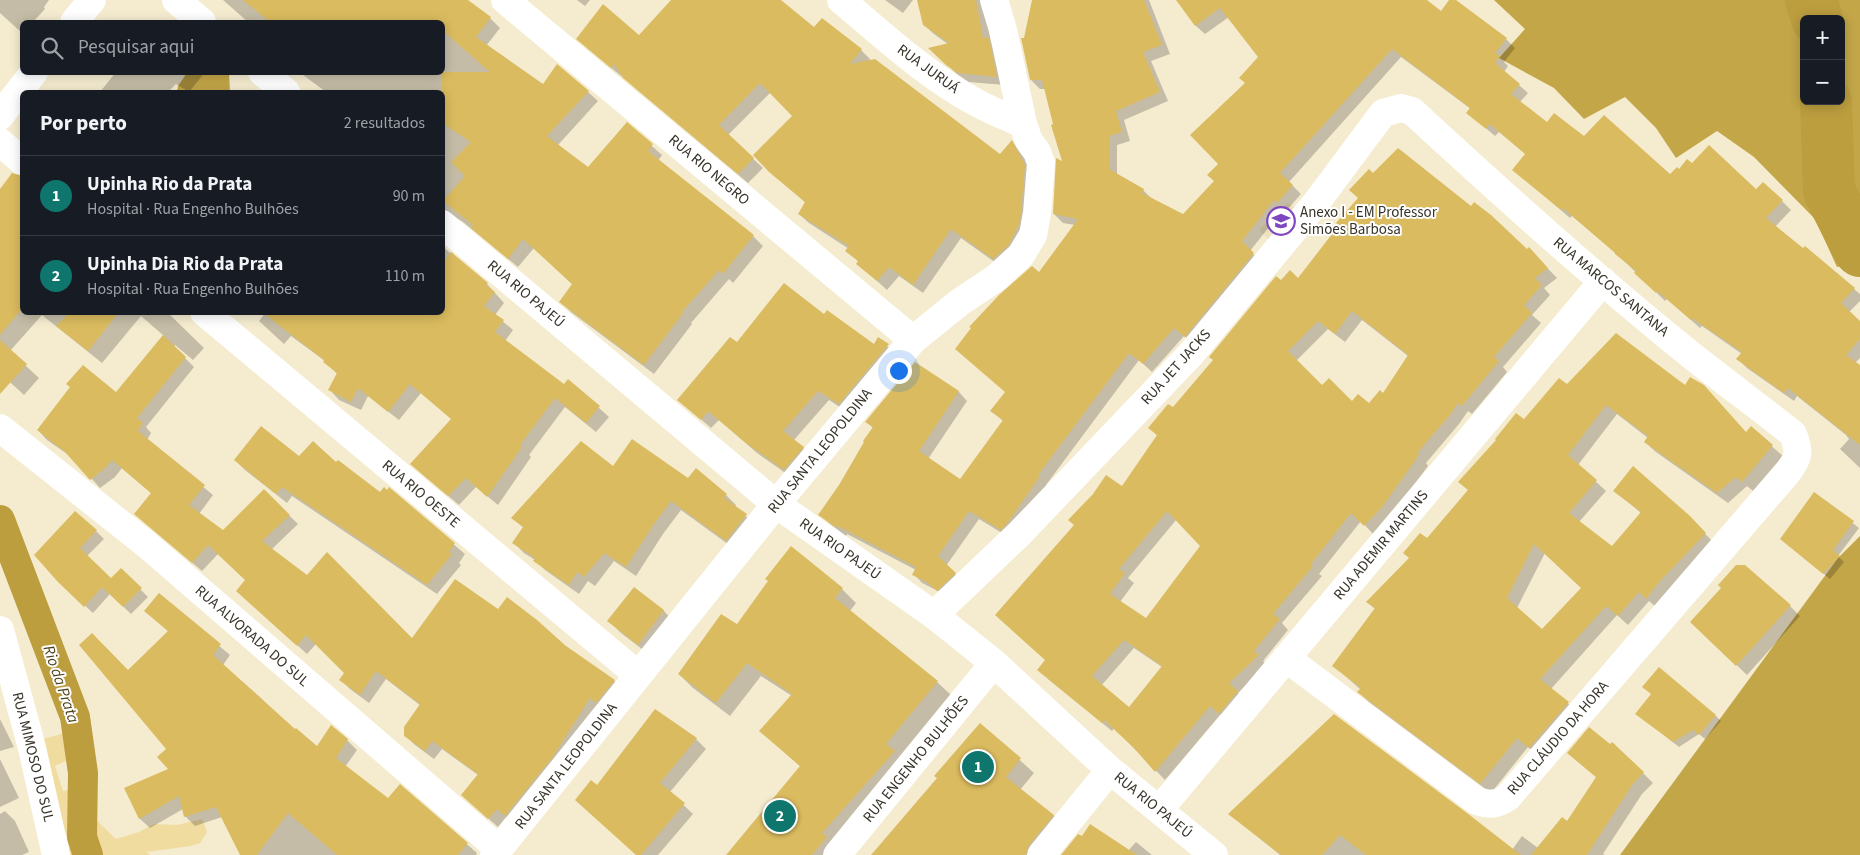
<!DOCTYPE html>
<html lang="pt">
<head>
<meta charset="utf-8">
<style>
	body { margin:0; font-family:"Source Sans 3",sans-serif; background:#242831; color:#f1f3f6 }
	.controls { position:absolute; right:15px; top:15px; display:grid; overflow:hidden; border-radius:8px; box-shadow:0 2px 12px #0003 }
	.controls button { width:45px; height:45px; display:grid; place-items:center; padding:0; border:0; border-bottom:1px solid #363941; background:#171b24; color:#f1f3f6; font:25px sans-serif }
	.you { position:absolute; left:898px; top:370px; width:18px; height:18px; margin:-12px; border:4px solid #fff; border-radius:50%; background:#1a73e8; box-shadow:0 0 0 8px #1a73e833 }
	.badge { display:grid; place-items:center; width:32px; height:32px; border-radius:50%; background:#0f766e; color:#fff; font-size:16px; font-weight:700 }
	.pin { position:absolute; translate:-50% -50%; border:2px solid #fff; box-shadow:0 1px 5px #0006 }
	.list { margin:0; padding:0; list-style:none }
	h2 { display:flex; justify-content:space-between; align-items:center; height:65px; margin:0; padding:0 20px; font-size:21px }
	h2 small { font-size:16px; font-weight:400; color:#9ea1a6 }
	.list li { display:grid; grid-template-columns:32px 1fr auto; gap:15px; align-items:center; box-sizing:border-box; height:80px; padding:0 20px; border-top:1px solid #363941 }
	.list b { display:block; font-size:19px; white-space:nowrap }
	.list p { margin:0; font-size:16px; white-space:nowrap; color:#9ea1a6 }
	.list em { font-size:16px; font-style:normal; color:#9ea1a6 }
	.icon { flex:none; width:28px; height:28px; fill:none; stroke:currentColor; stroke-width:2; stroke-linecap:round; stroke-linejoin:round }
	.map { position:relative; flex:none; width:1860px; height:855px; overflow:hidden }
	.search { position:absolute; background:#171b24; box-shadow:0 2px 12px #0003; left:20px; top:20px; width:425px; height:55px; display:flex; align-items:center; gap:12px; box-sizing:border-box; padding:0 18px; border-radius:8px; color:#9ea1a6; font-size:19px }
	.panel { position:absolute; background:#171b24; box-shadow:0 2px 12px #0003; left:20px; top:90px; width:425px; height:225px; border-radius:8px }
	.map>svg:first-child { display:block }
	.built { fill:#ede1be }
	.green { fill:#f1dca0 }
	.forest { fill:#c3a648; fill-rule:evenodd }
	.shadow { fill:#0003; fill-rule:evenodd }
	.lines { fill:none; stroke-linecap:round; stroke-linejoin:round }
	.canal { stroke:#bc9e3f; stroke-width:30 }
	.river { stroke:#bc9e3f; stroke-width:52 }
	.building { fill:#dabb5f; fill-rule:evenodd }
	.street { stroke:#fff; stroke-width:28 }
	.secondary { stroke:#fff; stroke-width:28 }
	.labels { text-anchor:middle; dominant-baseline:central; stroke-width:4; stroke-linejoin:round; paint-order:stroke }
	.street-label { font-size:15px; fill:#373329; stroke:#fff }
	.poi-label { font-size:15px; fill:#373329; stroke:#fff; text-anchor:start }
	.water-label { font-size:16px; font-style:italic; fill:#4d4019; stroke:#fff }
</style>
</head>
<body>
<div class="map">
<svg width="1860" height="855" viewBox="0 0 1860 855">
	<rect width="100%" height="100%" fill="#f5ecd0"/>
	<!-- built -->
	<path class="built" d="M 1287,203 L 1305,212 L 1272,243 L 1259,230 Z"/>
	<!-- green -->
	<path class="green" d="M 68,732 L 74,757 L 55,766 L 63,791 L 90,786 L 93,817 L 116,839 L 139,832 L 154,824 L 177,825 L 202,819 L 207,832 L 200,843 L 191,846 L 147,852 L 150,855 L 64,855 L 71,845 L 70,835 L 59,836 L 40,740 Z"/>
	<!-- forest -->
	<path class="forest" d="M 1494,0 L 1860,0 L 1860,262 L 1837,267 L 1815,219 L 1754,157 L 1717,131 L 1676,158 L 1656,128 L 1625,97 L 1584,119 L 1554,88 L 1499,58 L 1525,29 ZM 1804,19 L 1841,19 L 1841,101 L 1804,101 Z
		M 187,73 L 229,73 L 230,92 L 177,92 L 178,86 Z
		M 1860,536 L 1860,855 L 1620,855 L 1838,558 Z"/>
	<!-- shadow -->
	<path class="shadow" d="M 0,0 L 49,0 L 44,7 L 45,9 L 33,22 L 22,22 L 22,33 L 0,13 Z
		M 223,0 L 466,0 L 490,18 L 500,28 L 486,46 L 543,86 L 588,92 L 598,101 L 558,145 L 588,169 L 627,124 L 662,155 L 658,161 L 753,236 L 763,246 L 733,283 L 729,279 L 691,323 L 692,324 L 654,374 L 571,312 L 561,302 L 573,285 L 534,248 L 518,267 L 463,222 L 456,218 L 450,218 L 442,210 L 442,207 L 446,202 L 442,199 L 442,92 L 326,92 L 299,72 L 442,72 L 442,22 L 270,22 L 267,20 L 264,22 L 248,22 Z
		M 577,0 L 590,0 L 585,6 Z
		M 674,0 L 775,0 L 814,29 L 861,50 L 870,59 L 869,62 L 1000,156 L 1012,142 L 1021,151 L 1034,176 L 1029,232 L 1003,268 L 961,238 L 923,293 L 899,276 L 887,290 L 858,264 L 859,262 L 847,251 L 849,249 L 809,223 L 799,214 L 806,203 L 770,171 L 794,116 L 771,92 L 728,135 L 763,168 L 748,183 L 634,87 L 622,75 L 621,76 L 587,48 L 639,37 Z
		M 885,0 L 913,0 L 903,13 Z
		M 919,0 L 984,0 L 991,42 L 997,48 L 1005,85 L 968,82 L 957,74 L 930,49 L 949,45 L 934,34 L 924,25 Z
		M 1033,0 L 1149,0 L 1170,54 L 1151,61 L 1168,101 L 1124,120 L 1130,141 L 1117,145 L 1117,175 L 1143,190 L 1152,199 L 1184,216 L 1215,181 L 1246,84 L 1260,57 L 1229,17 L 1205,34 L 1196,26 L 1178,0 L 1425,0 L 1441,13 L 1451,0 L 1454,0 L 1506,39 L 1515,48 L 1504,62 L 1508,66 L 1504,72 L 1528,93 L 1520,102 L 1547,124 L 1585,138 L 1671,176 L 1692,164 L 1782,201 L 1791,210 L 1775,227 L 1804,250 L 1805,248 L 1860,294 L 1860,301 L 1849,312 L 1860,322 L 1860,358 L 1855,363 L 1860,367 L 1860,468 L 1840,449 L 1849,439 L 1846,435 L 1797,396 L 1794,401 L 1747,368 L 1738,359 L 1742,354 L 1702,326 L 1700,328 L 1667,299 L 1665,301 L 1616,253 L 1572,216 L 1570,218 L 1514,170 L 1527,155 L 1499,132 L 1495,136 L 1468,113 L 1471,109 L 1401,57 L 1289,182 L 1301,194 L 1287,210 L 1284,208 L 1250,251 L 1262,263 L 1195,345 L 1184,336 L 1152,372 L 1139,360 L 1046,485 L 1048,486 L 1010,538 L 979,519 L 946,566 L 964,582 L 946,599 L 938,591 L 922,583 L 914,574 L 916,570 L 847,534 L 846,536 L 829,523 L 820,514 L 840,486 L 873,428 L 867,422 L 915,364 L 959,392 L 967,401 L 928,459 L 960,480 L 1004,422 L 992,411 L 1006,392 L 1039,274 L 1075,225 L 1063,223 L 1054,214 L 1064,163 L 1046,89 L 1040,89 L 1031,80 L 1025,39 Z
		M 116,72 L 199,72 L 202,76 L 189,92 L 176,84 L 168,92 L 100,92 Z
		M 12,175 L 22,184 L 22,312 L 167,312 L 204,348 L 193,360 L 175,345 L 174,347 L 194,367 L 146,427 L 151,433 L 147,440 L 213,495 L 199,514 L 223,532 L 264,491 L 298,524 L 271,550 L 307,577 L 412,640 L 498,611 L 566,647 L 614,681 L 623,690 L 515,824 L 506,817 L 498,827 L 472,804 L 478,775 L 442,749 L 434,759 L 415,745 L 405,735 L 421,706 L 386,679 L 369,703 L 350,689 L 341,680 L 346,673 L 316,644 L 307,654 L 247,600 L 246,580 L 218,554 L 202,571 L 145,523 L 136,514 L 152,494 L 122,468 L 115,477 L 100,488 L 73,458 L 47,440 L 38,430 L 116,393 L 164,336 L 141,316 L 102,363 L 42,315 L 10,351 L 39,378 L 24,395 L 0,373 L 0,192 Z
		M 1373,175 L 1527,251 L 1529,249 L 1557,278 L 1544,288 L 1550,295 L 1532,315 L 1541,323 L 1503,367 L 1507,372 L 1472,414 L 1468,411 L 1459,424 L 1426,463 L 1428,466 L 1391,516 L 1374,535 L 1361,521 L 1319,574 L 1322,576 L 1282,623 L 1288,630 L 1263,661 L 1267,665 L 1238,693 L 1247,701 L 1229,722 L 1220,715 L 1165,780 L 1114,728 L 1112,731 L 1048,679 L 1047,660 L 1122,488 L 1158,436 L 1150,428 L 1173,409 L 1281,282 L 1298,279 L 1340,226 ZM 1362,320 L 1408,356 L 1384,395 L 1369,405 L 1352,403 L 1322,387 L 1296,361 L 1328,329 L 1345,342 ZM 1176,520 L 1201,546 L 1146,620 L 1120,602 L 1134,583 L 1128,578 ZM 1134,648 L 1162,667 L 1129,709 L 1101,686 Z
		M 442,246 L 487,284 L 504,303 L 495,315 L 513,330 L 505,341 L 565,386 L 569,381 L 609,417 L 596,432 L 565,407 L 529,455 L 531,457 L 498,505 L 476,487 L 459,505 L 422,474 L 452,419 L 421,393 L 399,420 L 368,396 L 361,410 L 339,400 L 330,390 L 338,375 L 325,361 L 291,336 L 284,344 L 259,321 L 266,312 L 442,312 Z
		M 825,316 L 874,346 L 878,339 L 898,355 L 849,413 L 829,400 L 794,440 L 813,457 L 794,479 L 757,453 L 719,420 L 711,428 L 689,409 L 737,344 Z
		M 1567,386 L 1747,433 L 1751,428 L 1783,456 L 1753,491 L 1747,486 L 1728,503 L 1656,452 L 1645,442 L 1648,438 L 1617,414 L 1578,465 L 1606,491 L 1579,522 L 1612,548 L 1641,513 L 1615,491 L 1689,517 L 1715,544 L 1657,608 L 1649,601 L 1628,625 L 1617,615 L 1551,689 L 1579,713 L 1540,757 L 1528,747 L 1491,793 L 1369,702 L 1359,692 L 1361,690 L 1334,666 L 1376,610 L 1367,602 L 1427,540 L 1525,421 ZM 1545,553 L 1582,588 L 1542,631 L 1517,608 Z
		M 300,457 L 336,464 L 380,494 L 387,492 L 389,489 L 465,554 L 459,563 L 461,565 L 437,594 L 292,496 L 287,503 L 245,470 L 235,460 Z
		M 613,468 L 688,480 L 696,470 L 726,495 L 736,505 L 735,507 L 756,525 L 736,550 L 681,510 L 663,534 L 636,576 L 614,561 L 595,586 L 588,581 L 579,594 L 545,570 L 535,560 L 524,553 L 514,543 L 524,528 L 513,518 Z
		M 1815,493 L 1859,528 L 1838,556 L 1844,562 L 1830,579 L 1787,544 Z
		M 96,531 L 104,539 L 87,556 L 111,580 L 121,570 L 148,597 L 131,614 L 110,594 L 93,613 L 68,590 L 36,555 Z
		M 792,548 L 842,589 L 856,603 L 850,611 L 937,682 L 951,695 L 837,855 L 743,855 L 801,767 L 775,744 L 792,696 L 761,676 L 730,716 L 693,688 L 679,674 L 737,625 Z
		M 634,589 L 664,611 L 675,623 L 651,656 L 621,633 L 609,621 Z
		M 159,595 L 230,655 L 223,665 L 262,699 L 271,710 L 317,748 L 347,740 L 357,750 L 345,767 L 388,799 L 400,786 L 477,853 L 476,855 L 242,855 L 222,817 L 195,826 L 185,816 L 183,809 L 150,828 L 140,819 L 126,789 L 170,770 L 168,749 L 128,671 L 169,632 L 146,611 Z
		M 1790,606 L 1800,616 L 1747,675 L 1702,632 Z
		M 655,710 L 696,739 L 706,749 L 670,792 L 693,814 L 658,855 L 637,855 L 597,787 Z
		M 1637,714 L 1715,715 L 1721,721 L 1705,739 L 1699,734 L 1679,747 Z
		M 0,719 L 14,747 L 0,751 Z
		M 980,724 L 1034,773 L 1020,790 L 1053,815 L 1067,829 L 1046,855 L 872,855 L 939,778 Z
		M 1613,743 L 1653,783 L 1642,794 L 1603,854 L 1605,855 L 1280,855 L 1230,814 L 1512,850 L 1522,836 L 1538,848 L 1567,823 L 1597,778 L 1568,753 L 1610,746 Z
		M 0,759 L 19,798 L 0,807 Z
		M 5,811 L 15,821 L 29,852 L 22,855 L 0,855 L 0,814 Z
		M 1136,842 L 1152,855 L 1078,855 L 1128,851 Z"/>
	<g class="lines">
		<!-- canal -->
		<path class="canal" d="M 0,520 L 75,717 L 83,773 L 82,837 L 88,855"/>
		<!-- river -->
		<path class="river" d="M 1811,0 L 1817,19
			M 1826,101 L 1829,191 L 1860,251"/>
	</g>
	<!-- building -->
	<path class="building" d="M 243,0 L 468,0 L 491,17 L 476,37 L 543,84 L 557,64 L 589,91 L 547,136 L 588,167 L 627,122 L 653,144 L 648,151 L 754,235 L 723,274 L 719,270 L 682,312 L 683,313 L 644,365 L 559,302 L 572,284 L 523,239 L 508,259 L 471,228 L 473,225 L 443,201 L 465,176 L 451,162 L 471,142 L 442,123 L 442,72 L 490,72 L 442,30 L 442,22 L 270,22 Z
		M 671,0 L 781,0 L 814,27 L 822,18 L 862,49 L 850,64 L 875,59 L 1000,154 L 1012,140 L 1025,165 L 1020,222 L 1009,245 L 993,259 L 951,229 L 913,285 L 889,267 L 877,281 L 856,264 L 858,261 L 845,251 L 849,246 L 798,214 L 805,202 L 769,172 L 753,155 L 792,116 L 760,83 L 719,125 L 754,158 L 738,174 L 623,78 L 614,64 L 611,68 L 576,39 L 603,4 L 639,35 Z
		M 917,0 L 976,0 L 983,38 L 989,38 L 997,77 L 958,73 L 946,65 L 928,48 L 949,43 L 923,25 Z
		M 1032,0 L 1144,0 L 1162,45 L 1143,52 L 1160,92 L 1116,111 L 1122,132 L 1109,136 L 1109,169 L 1144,189 L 1142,193 L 1183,214 L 1214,181 L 1207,175 L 1218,164 L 1190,135 L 1245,83 L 1239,78 L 1258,57 L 1220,8 L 1195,26 L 1176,0 L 1427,0 L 1441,11 L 1449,0 L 1456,0 L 1507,38 L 1495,53 L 1500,56 L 1495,63 L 1520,84 L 1511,94 L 1547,122 L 1554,113 L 1584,136 L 1604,115 L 1670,174 L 1677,167 L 1679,169 L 1687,159 L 1692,163 L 1709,145 L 1756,189 L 1763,182 L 1783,200 L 1766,218 L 1803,248 L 1805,246 L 1855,288 L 1841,303 L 1860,321 L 1860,339 L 1846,355 L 1860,365 L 1860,445 L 1788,388 L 1784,393 L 1736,359 L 1742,352 L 1692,318 L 1691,320 L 1657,291 L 1656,293 L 1634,273 L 1636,271 L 1615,254 L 1615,253 L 1563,208 L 1561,210 L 1512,170 L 1525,154 L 1490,124 L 1486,129 L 1466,113 L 1470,108 L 1392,49 L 1280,173 L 1293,185 L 1277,203 L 1274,200 L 1242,241 L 1254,253 L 1185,337 L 1174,328 L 1143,364 L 1129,353 L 1038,475 L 1040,476 L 1009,521 L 1001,530 L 969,511 L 938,556 L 956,573 L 937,591 L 927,582 L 912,575 L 916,567 L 838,526 L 837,528 L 818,515 L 839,485 L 864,442 L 863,441 L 873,427 L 865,422 L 915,362 L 959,391 L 919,451 L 960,479 L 1003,420 L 990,411 L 1005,392 L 955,349 L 971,328 L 969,327 L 999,295 L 1032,266 L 1039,272 L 1078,219 L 1053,214 L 1056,158 L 1062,161 L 1051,125 L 1053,124 L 1042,80 L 1030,80 L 1021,38 L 1024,38 Z
		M 1398,148 L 1471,206 L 1474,202 L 1491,215 L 1527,249 L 1529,247 L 1548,268 L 1535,278 L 1542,285 L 1524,305 L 1532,313 L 1494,357 L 1499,361 L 1462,406 L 1458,403 L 1450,415 L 1417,453 L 1419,455 L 1382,507 L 1364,526 L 1351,513 L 1311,564 L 1313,566 L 1273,614 L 1280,619 L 1254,651 L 1259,655 L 1229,683 L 1238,691 L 1219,714 L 1210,706 L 1155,772 L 1134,748 L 1104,720 L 1102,723 L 1037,670 L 1045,660 L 995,615 L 1074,525 L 1068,520 L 1093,494 L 1106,475 L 1122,486 L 1157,435 L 1148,428 L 1168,404 L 1173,407 L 1213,360 L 1209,357 L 1276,276 L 1281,280 L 1290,270 L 1298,278 L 1339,225 L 1336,223 L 1358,198 L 1349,190 L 1369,169 L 1373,173 ZM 1352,311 L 1408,355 L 1383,393 L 1380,390 L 1369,403 L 1358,394 L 1352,401 L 1329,378 L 1322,385 L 1288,351 L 1318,321 L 1335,334 ZM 1167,511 L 1200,546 L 1146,618 L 1110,594 L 1125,573 L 1119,569 ZM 1124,640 L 1162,666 L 1129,707 L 1092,676 Z
		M 12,173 L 22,176 L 22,309 L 0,335 L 0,189 Z
		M 451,252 L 488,283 L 486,285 L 495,292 L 484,306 L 504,320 L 495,332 L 564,384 L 568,379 L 600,406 L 586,423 L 555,398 L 520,445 L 522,447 L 487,497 L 466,478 L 448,496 L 410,464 L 451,419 L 410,384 L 388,412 L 358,388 L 351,402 L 328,390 L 337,373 L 323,362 L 324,360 L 262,312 L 442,312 L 442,264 Z
		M 784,283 L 824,314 L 827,310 L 874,344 L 878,337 L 889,344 L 839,404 L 818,391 L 783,431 L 804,447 L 784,470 L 746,443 L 708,411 L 701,420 L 677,400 L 730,337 L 737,342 Z
		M 70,312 L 119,312 L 88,351 L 56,326 Z
		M 1616,333 L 1685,385 L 1690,377 L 1704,385 L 1746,432 L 1751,426 L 1773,445 L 1742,482 L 1736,477 L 1717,493 L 1644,442 L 1648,436 L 1606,405 L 1568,455 L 1597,480 L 1569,513 L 1612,546 L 1641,512 L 1613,491 L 1633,466 L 1690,516 L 1706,533 L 1660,581 L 1646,599 L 1639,592 L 1618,616 L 1606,606 L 1540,679 L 1569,702 L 1529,748 L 1517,738 L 1480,784 L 1357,692 L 1361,688 L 1332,666 L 1375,608 L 1366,602 L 1409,558 L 1403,553 L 1420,533 L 1427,538 L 1468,490 L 1458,482 L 1496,440 L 1495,439 L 1516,413 L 1524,419 L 1559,378 L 1567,384 ZM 1534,544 L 1581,588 L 1542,629 L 1507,598 Z
		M 163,335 L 186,357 L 137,418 L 143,423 L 138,431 L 205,485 L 189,505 L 223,530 L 264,489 L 290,515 L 262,541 L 307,575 L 327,552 L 412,638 L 455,579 L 498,609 L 507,597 L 537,620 L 566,646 L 615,680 L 596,703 L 590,698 L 552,758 L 505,816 L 497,809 L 488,819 L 461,795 L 478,774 L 432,741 L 425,751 L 404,736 L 404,727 L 420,704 L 376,671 L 360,695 L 339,680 L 344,673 L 306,635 L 297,646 L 236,591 L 245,580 L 208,545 L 192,563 L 134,514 L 151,493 L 112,460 L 106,467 L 90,480 L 65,452 L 37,430 L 70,387 L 66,384 L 83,365 L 116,392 Z
		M 0,340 L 27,364 L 0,394 Z
		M 261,426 L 299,456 L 313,441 L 336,462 L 338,460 L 380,492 L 384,487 L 387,490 L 389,487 L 455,543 L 449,552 L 452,554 L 427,585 L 282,487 L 276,494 L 234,460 Z
		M 632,439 L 688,478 L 696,468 L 727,494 L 724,498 L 747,514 L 726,541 L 671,501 L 654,524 L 626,567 L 604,553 L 584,577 L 577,572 L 569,585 L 533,561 L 535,558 L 512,543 L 523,527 L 511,518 L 581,441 L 613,466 Z
		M 1814,492 L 1854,521 L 1833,550 L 1840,556 L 1823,574 L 1780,539 Z
		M 75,511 L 97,530 L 80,548 L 111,578 L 105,584 L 121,568 L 142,588 L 123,607 L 102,587 L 84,607 L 58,582 L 34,555 Z
		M 791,546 L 843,588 L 835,598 L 938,681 L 886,744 L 895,751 L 822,833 L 827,837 L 812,855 L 726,855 L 800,766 L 759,731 L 792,694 L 747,663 L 716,703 L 678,674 L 721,614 L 737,624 L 768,581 L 765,579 Z
		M 1736,565 L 1745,565 L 1791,605 L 1736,666 L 1690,622 L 1721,588 L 1718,585 Z
		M 634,587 L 664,610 L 638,645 L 607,621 Z
		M 159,593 L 221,644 L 213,655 L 295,729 L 296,728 L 317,746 L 331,725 L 348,739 L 336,758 L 388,798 L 400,784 L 468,843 L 458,855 L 337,855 L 288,813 L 257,855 L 240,855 L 216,807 L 184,817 L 179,796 L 139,819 L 124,788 L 168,769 L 157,757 L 166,749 L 79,645 L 92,633 L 128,670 L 168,631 L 144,611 Z
		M 1659,667 L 1716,715 L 1699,735 L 1693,730 L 1673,742 L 1635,714 L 1651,694 L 1642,687 Z
		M 655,709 L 697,738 L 660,783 L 685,803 L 641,855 L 636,855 L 575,800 L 591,780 L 597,785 Z
		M 1334,714 L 1467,813 L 1521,855 L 1366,855 L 1340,835 L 1322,855 L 1281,855 L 1228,814 Z
		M 980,723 L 1021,758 L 1006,777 L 1054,815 L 1029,845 L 1026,855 L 871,855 L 937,778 L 934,776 Z
		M 1589,727 L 1610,744 L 1612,742 L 1644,772 L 1632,785 L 1587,855 L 1531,855 L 1562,817 L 1567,821 L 1596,777 L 1567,753 Z
		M 1090,824 L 1137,855 L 1061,855 L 1078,834 L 1082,836 Z"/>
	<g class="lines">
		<!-- street -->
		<path class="street" d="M 176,0 L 202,22
			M 505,0 L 913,340
			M 841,0 C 884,36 927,76 977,103 C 992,111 1007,117 1023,124
			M 262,72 L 286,92
			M 0,142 L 22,161
			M 442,224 L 776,504 L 934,615 L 994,663 L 1110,770 L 1214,855
			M 204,312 L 638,675
			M 0,428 L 146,544 L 499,849
			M 934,615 L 1019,534 L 1191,354 L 1316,203 L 1383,113 L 1401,108 L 1412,111 C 1503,195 1595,278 1691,355 C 1725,382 1759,407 1793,434 C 1800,452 1799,458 1787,473 L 1508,797 C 1497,805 1490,805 1477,801 L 1286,658
			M 0,630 L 32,748 L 56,855
			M 1159,810 L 1603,281
			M 494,855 L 776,504 L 913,340 L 960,302 L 996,278 L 1021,255 L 1033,235 L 1037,213 L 1041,163 L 1037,152 L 1029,141 L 1023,124 L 1003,30 L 994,0
			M 837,855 L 994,663
			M 1041,855 L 1110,770"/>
		<!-- secondary -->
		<path class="secondary" d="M 74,22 L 92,0
			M 0,116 L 34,72"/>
	</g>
	<!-- icons -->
	<defs>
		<symbol id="school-ring" viewBox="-11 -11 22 22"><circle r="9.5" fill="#fff" stroke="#7f48c0" stroke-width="1.5"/><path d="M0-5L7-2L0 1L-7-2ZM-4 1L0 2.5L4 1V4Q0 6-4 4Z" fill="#7f48c0"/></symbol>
	</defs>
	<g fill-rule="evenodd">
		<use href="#school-ring" x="1265" y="205" width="32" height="32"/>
	</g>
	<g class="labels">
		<!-- street labels -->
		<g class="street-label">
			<text transform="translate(928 69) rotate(36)">RUA JURUÁ</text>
			<text transform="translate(709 170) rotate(40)">RUA RIO NEGRO</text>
			<text transform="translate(1611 287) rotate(40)">RUA MARCOS SANTANA</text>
			<text transform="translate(526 294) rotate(40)">RUA RIO PAJEÚ</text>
			<text transform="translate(1176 367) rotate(-48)">RUA JET JACKS</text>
			<text transform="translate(820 451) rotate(-51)">RUA SANTA LEOPOLDINA</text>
			<text transform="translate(421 494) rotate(40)">RUA RIO OESTE</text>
			<text transform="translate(1381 545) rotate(-50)">RUA ADEMIR MARTINS</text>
			<text transform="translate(840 549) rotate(35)">RUA RIO PAJEÚ</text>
			<text transform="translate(252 636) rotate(41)">RUA ALVORADA DO SUL</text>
			<text transform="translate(1558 738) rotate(-49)">RUA CLÁUDIO DA HORA</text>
			<text transform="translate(33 757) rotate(76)">RUA MIMOSO DO SUL</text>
			<text transform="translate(916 759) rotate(-51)">RUA ENGENHO BULHÕES</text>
			<text transform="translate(566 766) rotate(-52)">RUA SANTA LEOPOLDINA</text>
			<text transform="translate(1153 805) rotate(39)">RUA RIO PAJEÚ</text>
		</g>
		<!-- poi labels -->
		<g class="poi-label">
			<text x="1300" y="212">Anexo I - EM Professor<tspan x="1300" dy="17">Simões Barbosa</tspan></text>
		</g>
		<!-- water labels -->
		<g class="water-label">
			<text transform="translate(61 684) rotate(71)">Rio da Prata</text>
		</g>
	</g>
</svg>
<div class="controls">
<button>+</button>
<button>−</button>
</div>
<div class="you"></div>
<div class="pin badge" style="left:978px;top:767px">1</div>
<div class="pin badge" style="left:780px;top:816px">2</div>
<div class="search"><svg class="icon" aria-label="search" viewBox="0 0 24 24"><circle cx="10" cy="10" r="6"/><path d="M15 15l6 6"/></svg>Pesquisar aqui</div>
<section class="panel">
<h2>Por perto<small>2 resultados</small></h2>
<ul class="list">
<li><span class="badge">1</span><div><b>Upinha Rio da Prata</b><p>Hospital · Rua Engenho Bulhões</p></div><em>90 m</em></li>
<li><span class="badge">2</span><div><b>Upinha Dia Rio da Prata</b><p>Hospital · Rua Engenho Bulhões</p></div><em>110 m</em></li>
</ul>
</section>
</div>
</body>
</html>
